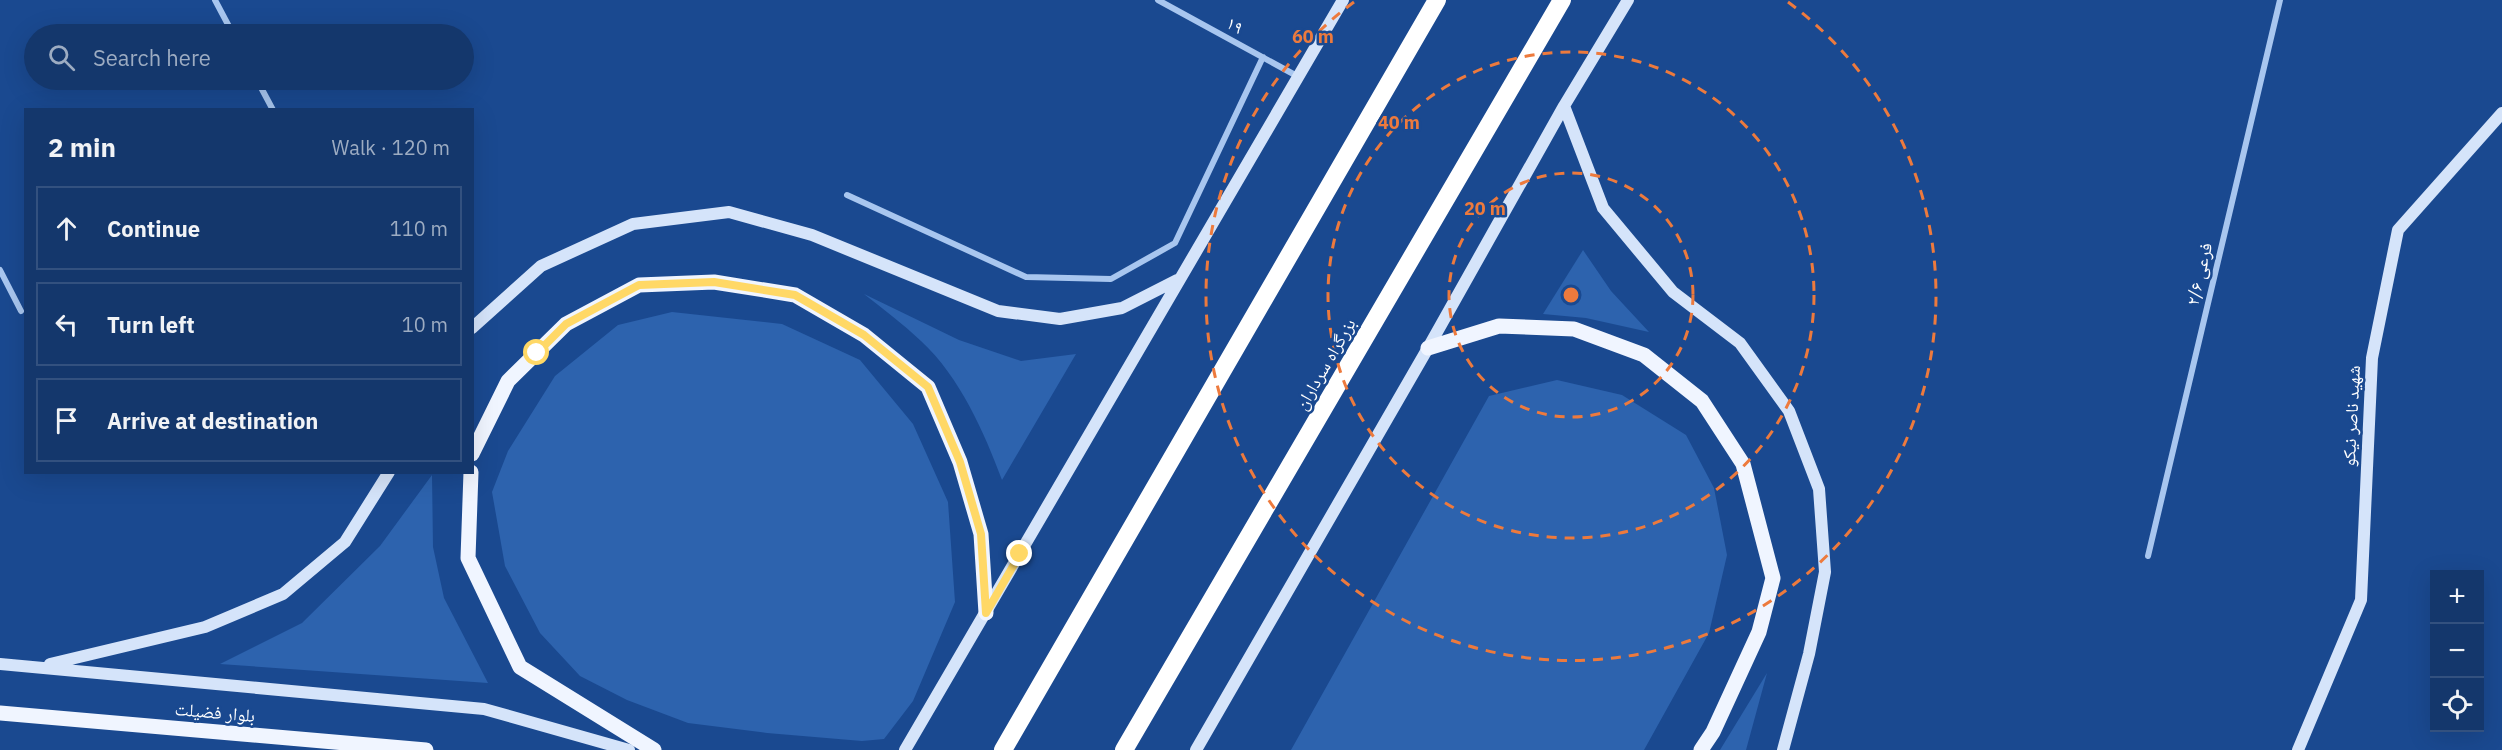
<!DOCTYPE html>
<html lang="en">
<head>
<meta charset="utf-8">
<style>
	body { margin:0; font-family:"IBM Plex Sans","Noto Naskh Arabic",sans-serif; background:#1d3f72; color:#f1f3f6 }
	.controls { position:absolute; right:18px; bottom:18px; display:grid; overflow:hidden; border-radius:0px; box-shadow:0 6px 24px #0002 }
	.controls button { width:54px; height:54px; display:grid; place-items:center; padding:0; border:0; border-bottom:2px solid #33517f; background:#14376c; color:#f1f3f6; font:30px sans-serif }
	.stop { position:absolute; width:18px; height:18px; margin:-14px; border:4px solid #ffd866; border-radius:50%; background:#fff }
	.stop.end { background:#ffd866; border-color:#fff; box-shadow:0 2px 6px #0008 }
	.list { margin:0; padding:0; list-style:none }
	h2 { display:flex; justify-content:space-between; align-items:center; height:78px; margin:0; padding:0 24px; font-size:26px }
	h2 small { font-size:20px; font-weight:400; color:#9dacc2 }
	.list li { display:grid; grid-template-columns:39px 1fr auto; gap:18px; align-items:center; box-sizing:border-box; height:84px; margin:0 12px 12px; padding:0 12px; border:2px solid #33517f; border-radius:0px }
	.list b { display:block; font-size:22px; white-space:nowrap }
	.list em { font-size:20px; font-style:normal; color:#9dacc2 }
	.icon { flex:none; width:33px; height:33px; fill:none; stroke:currentColor; stroke-width:2; stroke-linecap:round; stroke-linejoin:round }
	.map { position:relative; flex:none; width:2502px; height:750px; overflow:hidden }
	.search { position:absolute; background:#14376c; box-shadow:0 6px 24px #0002; left:24px; top:24px; width:450px; height:66px; display:flex; align-items:center; gap:15px; box-sizing:border-box; padding:0 21px; border-radius:33px; color:#9dacc2; font-size:22px }
	.panel { position:absolute; background:#14376c; box-shadow:0 6px 24px #0002; left:24px; top:108px; width:450px; height:366px; border-radius:0px }
	.map>svg:first-child { display:block }
	.green { fill:#2d63ae }
	.lines { fill:none; stroke-linecap:round; stroke-linejoin:round }
	.street { stroke:#a8c6ef; stroke-width:6 }
	.secondary { stroke:#d5e4fa; stroke-width:12 }
	.primary { stroke:#f0f5ff; stroke-width:15 }
	.highway { stroke:#fff; stroke-width:18 }
	.route { stroke:#ffd866; stroke-width:8 }
	.ring { fill:none; stroke:#ed7a3d; stroke-width:3; stroke-dasharray:10 8 }
	.labels { text-anchor:middle; dominant-baseline:central; stroke-width:5; stroke-linejoin:round; paint-order:stroke }
	.street-label { font-size:18px; fill:#fff; stroke:#1a4990 }
	.centre { fill:#ed7a3d; stroke:#1a4990; stroke-width:3 }
	.ring-label { font-size:18px; text-anchor:middle; font-weight:bold; fill:#ed7a3d; stroke:#1a4990; stroke-width:5; stroke-linejoin:round; paint-order:stroke }
</style>
</head>
<body>
<div class="map">
<svg width="2502" height="750" viewBox="0 0 2502 750">
	<rect width="100%" height="100%" fill="#1a4990"/>
	<!-- green -->
	<path class="green" d="M 1583,250 L 1611,291 L 1649,332 L 1586,318 L 1543,314 Z
		M 864,294 L 959,340 L 1021,361 L 1076,354 L 1002,480 C 984,432 960,377 921,341 C 903,324 883,309 864,294 Z
		M 672,312 L 782,324 L 860,360 L 913,424 L 948,502 L 955,602 L 913,701 L 884,739 L 862,741 L 767,733 L 688,723 L 627,700 L 580,676 L 540,633 L 505,566 L 492,492 L 508,451 L 555,376 L 618,325 Z
		M 1557,380 L 1622,395 L 1686,435 L 1714,488 L 1727,555 L 1709,633 L 1644,750 L 1291,750 L 1489,396 Z
		M 432,475 L 433,547 L 444,598 L 488,683 L 220,664 L 302,623 L 380,546 Z
		M 1767,673 L 1746,750 L 1720,750 Z"/>
	<g class="lines">
		<!-- street -->
		<path class="street" d="M 215,0 L 233,34
			M 1158,0 L 1297,76
			M 257,80 L 273,110
			M 847,195 L 1026,277 L 1111,279 L 1175,243 L 1263,57
			M 0,270 L 21,311
			M 2148,556 L 2280,0"/>
		<!-- secondary -->
		<path class="secondary" d="M 1564,106 L 1603,208 L 1673,292 L 1740,343 L 1789,411 L 1819,489 L 1825,572 L 1809,654 L 1783,750
			M 472,328 L 541,266 L 633,224 L 729,212 L 812,235 L 998,311 L 1060,319 L 1122,308 L 1177,280
			M 0,664 L 484,709 L 629,750
			M 50,664 L 205,627 L 283,594 L 345,542 L 389,472
			M 905,750 L 1343,0
			M 1196,750 L 1428,348 L 1564,106 L 1628,0
			M 2298,750 L 2361,600 L 2372,358 L 2398,230 L 2502,113"/>
		<!-- primary -->
		<path class="primary" d="M 1428,348 L 1499,326 L 1574,329 L 1644,355 L 1702,401 L 1743,464 L 1773,578 L 1759,632 L 1713,732 L 1701,750
			M 472,454 L 508,381 L 566,324 L 639,285 L 714,282 L 795,295 L 864,335 L 928,387 L 960,462 L 981,534 L 986,613
			M 471,472 L 468,558 L 520,667 L 654,750
			M 0,713 L 426,750"/>
		<!-- highway -->
		<path class="highway" d="M 1003,750 L 1437,0
			M 1124,750 L 1562,0"/>
	</g>
	<g class="lines">
		<!-- route -->
		<path class="route" d="M 537,353 L 566,324 L 639,285 L 714,282 L 795,295 L 864,335 L 928,387 L 960,462 L 981,534 L 986,613 L 1020,554"/>
	</g>
	<!-- distance rings -->
	<g class="ring">
		<circle cx="1571" cy="295" r="122"/>
		<circle cx="1571" cy="295" r="243"/>
		<path d="M1788 2A365 365 0 1 1 1354 2"/>
	</g>
	<g class="labels">
		<!-- street labels -->
		<g class="street-label">
			<text transform="translate(1235 25) rotate(29)">۱۹</text>
			<text transform="translate(2199 274) rotate(-77)">فرعی ۲/۶</text>
			<text transform="translate(1325 364) rotate(-60)">بزرگراه سرداران</text>
			<text transform="translate(2351 416) rotate(-87)">شهید ناصر نیکو</text>
			<text transform="translate(215 712) rotate(5)">بلوار فضیلت</text>
		</g>
	</g>
	<circle cx="1571" cy="295" r="9" class="centre"/>
	<g class="ring-label">
		<text x="1313" y="43">60 m</text>
		<text x="1399" y="129">40 m</text>
		<text x="1485" y="215">20 m</text>
	</g>
</svg>
<div class="controls">
<button>+</button>
<button>−</button>
<button><svg class="icon" aria-label="locate" viewBox="0 0 24 24"><circle cx="12" cy="12" r="6"/><path d="M12 2v4M12 18v4M2 12h4M18 12h4"/></svg></button>
</div>
<div class="stop" style="left:537px;top:353px"></div>
<div class="stop end" style="left:1020px;top:554px"></div>
<div class="search"><svg class="icon" aria-label="search" viewBox="0 0 24 24"><circle cx="10" cy="10" r="6"/><path d="M15 15l6 6"/></svg>Search here</div>
<section class="panel">
<h2>2 min<small>Walk · 120 m</small></h2>
<ul class="list">
<li><svg class="icon" aria-label="ahead" viewBox="0 0 24 24"><path d="M12 20V5M6 11l6-6 6 6"/></svg><div><b>Continue</b></div><em>110 m</em></li>
<li><svg class="icon" aria-label="left" viewBox="0 0 24 24"><path d="M17 20v-9H6M10 6l-5 5 5 5"/></svg><div><b>Turn left</b></div><em>10 m</em></li>
<li><svg class="icon" aria-label="arrive" viewBox="0 0 24 24"><path d="M6 21V4h12l-3 4 3 4H6"/></svg><div><b>Arrive at destination</b></div></li>
</ul>
</section>
</div>
</body>
</html>
